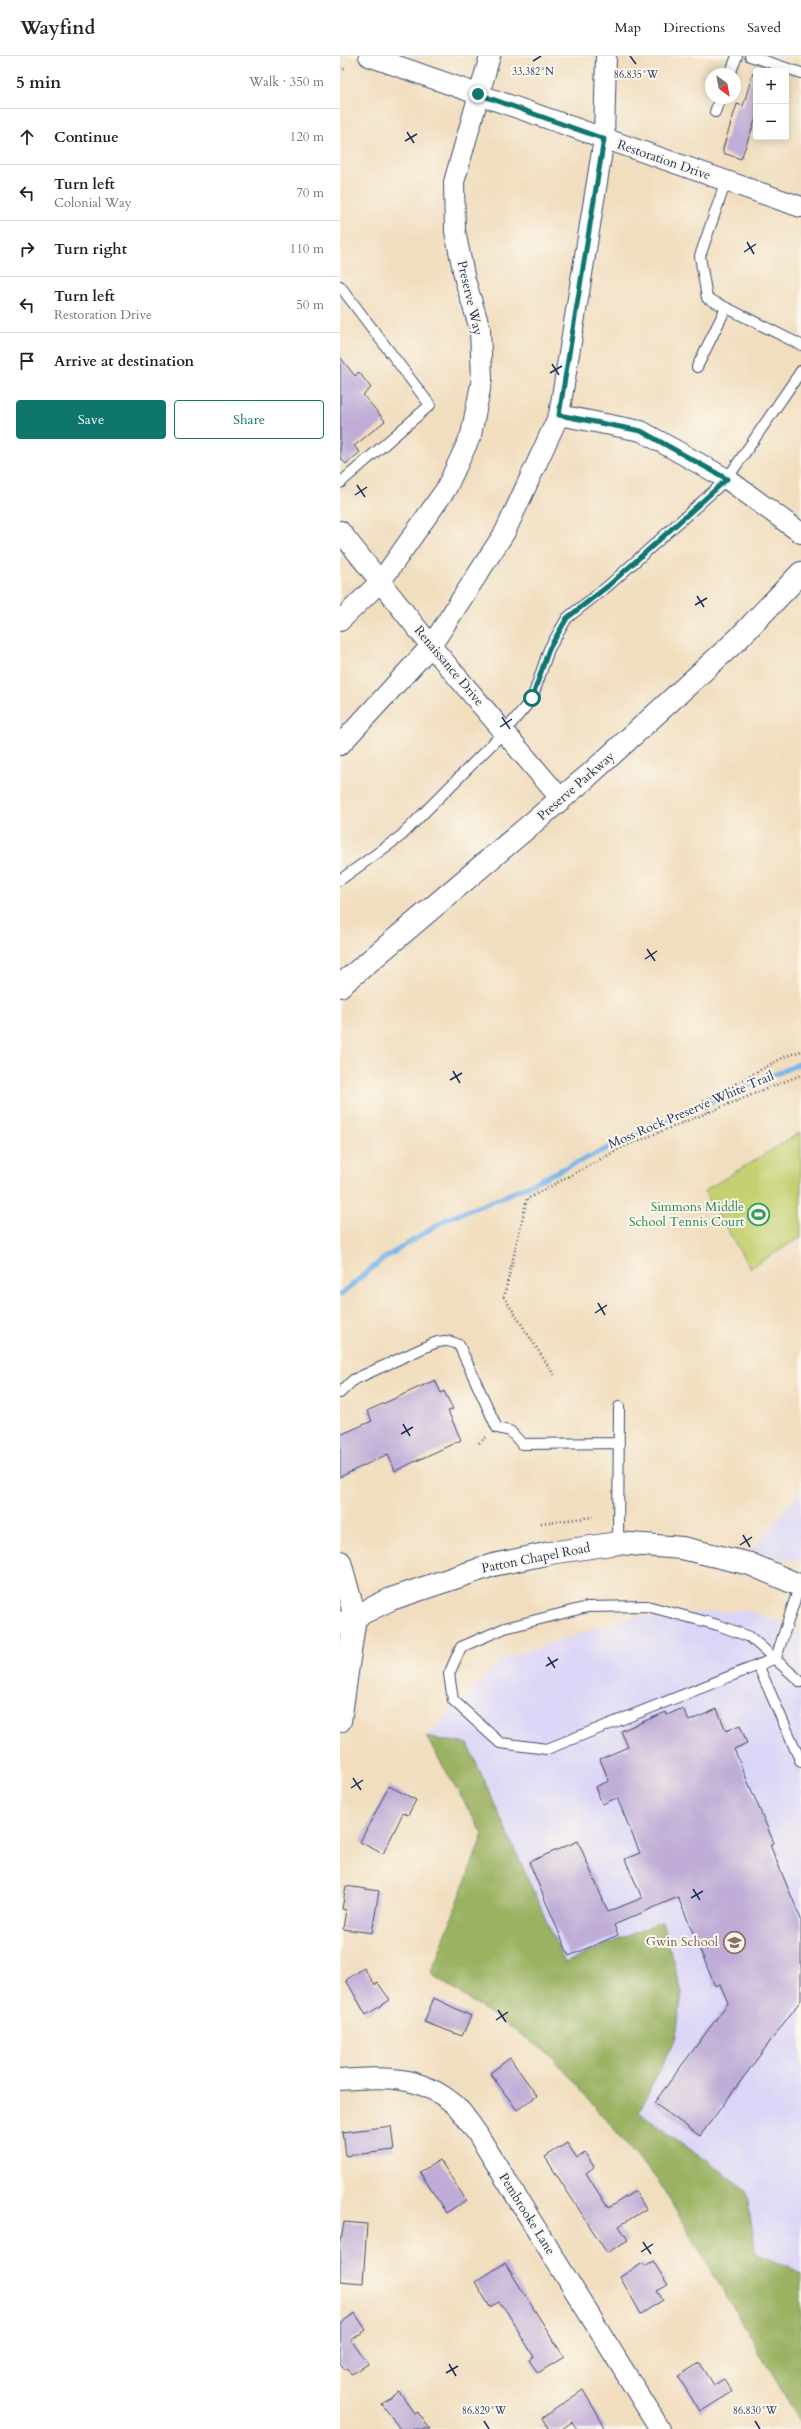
<!DOCTYPE html>
<html lang="en">
<head>
<meta charset="utf-8">
<style>
	body { margin:0; font-family:Cardo,serif; background:#f6f6f6; color:#222 }
	.controls { position:absolute; right:12px; top:12px; display:grid; overflow:hidden; border-radius:4px; box-shadow:0 2px 10px #0003 }
	.controls button { width:36px; height:36px; display:grid; place-items:center; padding:0; border:0; border-bottom:1px solid #e0e0e0; background:#fff; color:#222; font:20px sans-serif }
	.compass { position:absolute; left:365px; top:12px; width:36px; height:36px; border-radius:50%; background:#fff; box-shadow:0 2px 10px #0003; rotate:148deg }
	.stop { position:absolute; width:12px; height:12px; margin:-9px; border:3px solid #0f766e; border-radius:50%; background:#fff }
	.stop.end { background:#0f766e; border-color:#fff; box-shadow:0 1px 4px #0008 }
	.list { margin:0; padding:0; list-style:none }
	h2 { display:flex; justify-content:space-between; align-items:center; height:52px; margin:0; padding:0 16px; font-size:17px }
	h2 small { font-size:13px; font-weight:400; color:#767676 }
	.list li { display:grid; grid-template-columns:26px 1fr auto; gap:12px; align-items:center; box-sizing:border-box; height:56px; padding:0 16px; border-top:1px solid #e0e0e0 }
	.list b { display:block; font-size:15px; white-space:nowrap }
	.list p { margin:0; font-size:13px; white-space:nowrap; color:#767676 }
	.list em { font-size:13px; font-style:normal; color:#767676 }
	.actions { display:flex; gap:8px; padding:12px 16px }
	.actions a { flex:1; padding:9px 0; border:1px solid #0f766e; border-radius:4px; text-align:center; font-size:14px; color:#0f766e }
	.actions .main { background:#0f766e; color:#fff }
	.icon { flex:none; width:22px; height:22px; fill:none; stroke:currentColor; stroke-width:2; stroke-linecap:round; stroke-linejoin:round }
	.map { position:relative; flex:none; width:461px; height:2373px; overflow:hidden }
	header { display:flex; align-items:center; gap:24px; box-sizing:border-box; height:56px; padding:0 20px; background:#fff; border-bottom:1px solid #e0e0e0 }
	header strong { font-size:19px }
	nav { display:flex; gap:22px; margin-inline-start:auto; font-size:14px }
	main { display:flex }
	aside { flex:1; background:#fff }
	.map>svg:first-child { display:block }
	.built { fill:#dbd6f7 }
	.green { fill:#c4d071; stroke:#708068 }
	.forest { fill:#9bb263; stroke:#5b7060 }
	.lines { fill:none; stroke-linecap:round; stroke-linejoin:round }
	.stream { stroke:#79b5eb; stroke-width:5 }
	.building { fill:#c0add7 }
	.service-casing { stroke:#3b496d; stroke-width:12 }
	.minor-casing { stroke:#3b496d; stroke-width:22 }
	.tertiary-casing { stroke:#3b496d; stroke-width:24 }
	.path { stroke:#3b496d; stroke-width:2.5; stroke-dasharray:1 3; stroke-linecap:butt }
	.service { stroke:#fff; stroke-width:10 }
	.minor { stroke:#fff; stroke-width:20 }
	.tertiary { stroke:#fff; stroke-width:22 }
	.route { stroke:#0f766e; stroke-width:5 }
	.ticks { fill:none; stroke:#1b2f5e; stroke-width:1.5 }
	.labels { text-anchor:middle; dominant-baseline:central; stroke-width:4; stroke-linejoin:round; paint-order:stroke }
	.street-label { font-size:13px; fill:#1b2f5e; stroke:#fbf7ec }
	.leisure-label { font-size:13px; fill:#27864d; stroke:#fbf7ec; text-anchor:end }
	.education-label { font-size:13px; fill:#785e54; stroke:#fbf7ec; text-anchor:end }
	.ticks-label { font-size:10px; text-anchor:middle; fill:#1b2f5e; stroke:#fbf7ec; stroke-width:4; stroke-linejoin:round; paint-order:stroke }
</style>
</head>
<body>
<header>
<strong>Wayfind</strong>
<nav><a>Map</a><a>Directions</a><a>Saved</a></nav>
</header>
<main>
<aside>
<h2>5 min<small>Walk · 350 m</small></h2>
<ul class="list">
<li><svg class="icon" aria-label="ahead" viewBox="0 0 24 24"><path d="M12 20V5M6 11l6-6 6 6"/></svg><div><b>Continue</b></div><em>120 m</em></li>
<li><svg class="icon" aria-label="left" viewBox="0 0 24 24"><path d="M17 20v-9H6M10 6l-5 5 5 5"/></svg><div><b>Turn left</b><p>Colonial Way</p></div><em>70 m</em></li>
<li><svg class="icon" aria-label="right" viewBox="0 0 24 24"><path d="M7 20v-9h11M14 6l5 5-5 5"/></svg><div><b>Turn right</b></div><em>110 m</em></li>
<li><svg class="icon" aria-label="left" viewBox="0 0 24 24"><path d="M17 20v-9H6M10 6l-5 5 5 5"/></svg><div><b>Turn left</b><p>Restoration Drive</p></div><em>50 m</em></li>
<li><svg class="icon" aria-label="arrive" viewBox="0 0 24 24"><path d="M6 21V4h12l-3 4 3 4H6"/></svg><div><b>Arrive at destination</b></div></li>
</ul>
<div class="actions"><a class="main">Save</a><a>Share</a></div>
</aside>
<div class="map">
<svg width="461" height="2373" viewBox="0 0 461 2373">
	<rect width="100%" height="100%" fill="#fbf7ec"/>
	<filter id="ink" filterUnits="userSpaceOnUse"><feTurbulence type="fractalNoise" baseFrequency=".025" numOctaves="2"/><feDisplacementMap in="SourceGraphic" scale="8" xChannelSelector="R" yChannelSelector="G"/><feConvolveMatrix kernelMatrix="1 2 1 2 8 2 1 2 1" color-interpolation-filters="sRGB"/></filter>
	<filter id="wash" filterUnits="userSpaceOnUse"><feTurbulence type="fractalNoise" baseFrequency=".012" numOctaves="4" result="noise"/><feDisplacementMap in="SourceGraphic" scale="16" xChannelSelector="R" yChannelSelector="G"/><feGaussianBlur stdDeviation="0.9" result="paint"/><feColorMatrix in="noise" values="0 0 0 0 0 0 0 0 0 0 0 0 0 0 0 0 0 1.4 0 .05"/><feComposite in="paint" operator="in"/></filter>
	<g filter="url(#wash)">
		<rect width="100%" height="100%" fill="#f1debf"/>
		<!-- built -->
		<path class="built" d="M 461,1434 L 461,1506 L 411,1496 Z
			M 407,1554 L 461,1574 L 461,2217 L 416,2197 L 406,2134 L 299,2056 L 336,1981 L 321,1866 L 225,1907 L 128,1688 L 86,1681 L 161,1604 L 287,1562 Z"/>
		<!-- green -->
		<path class="green" d="M 461,1076 L 461,1181 L 410,1212 L 364,1135 Z"/>
		<!-- forest -->
		<path class="forest" d="M 86,1681 L 128,1688 L 225,1907 L 322,1865 L 342,1937 L 336,1981 L 299,2056 L 406,2134 L 416,2197 L 461,2217 L 461,2367 L 319,2126 L 211,1999 L 91,1918 L 143,1778 Z"/>
		<g class="lines">
			<!-- stream -->
			<path class="stream" d="M 0,1239 L 43,1203 L 107,1163 L 165,1140 L 309,1073 L 461,1007"/>
		</g>
		<g id="blocks">
			<!-- building -->
			<path class="building" d="M 413,17 L 416,18 L 416,62 L 401,103 L 383,97 L 383,92 L 397,48 L 403,50 Z
				M 0,301 L 15,320 L 19,316 L 31,332 L 23,339 L 45,365 L 14,390 L 20,396 L 6,408 L 0,402 Z
				M 95,1324 L 101,1337 L 104,1335 L 113,1353 L 108,1355 L 121,1384 L 55,1415 L 48,1398 L 0,1421 L 0,1379 L 32,1365 L 27,1355 Z
				M 343,1652 L 349,1665 L 377,1653 L 386,1675 L 400,1669 L 407,1687 L 394,1693 L 434,1787 L 430,1789 L 461,1863 L 461,1944 L 360,2080 L 314,2047 L 388,1947 L 380,1928 L 375,1930 L 338,1841 L 274,1869 L 278,1879 L 229,1900 L 189,1806 L 238,1785 L 268,1856 L 302,1842 L 285,1803 L 300,1797 L 277,1742 L 262,1748 L 255,1731 L 269,1725 L 260,1703 L 288,1691 L 281,1675 L 326,1656 L 327,1659 Z
				M 49,1730 L 76,1744 L 68,1759 L 63,1757 L 43,1798 L 20,1786 Z
				M 6,1830 L 39,1835 L 32,1877 L 3,1873 L 6,1854 L 2,1853 Z
				M 24,1912 L 35,1929 L 38,1927 L 50,1944 L 26,1959 L 6,1924 Z
				M 94,1942 L 131,1960 L 122,1980 L 84,1966 Z
				M 170,2002 L 197,2040 L 177,2054 L 150,2017 Z
				M 51,2070 L 54,2094 L 6,2100 L 3,2076 Z
				M 227,2087 L 237,2102 L 245,2097 L 254,2111 L 246,2117 L 268,2152 L 295,2135 L 306,2153 L 279,2170 L 288,2184 L 267,2197 L 205,2101 Z
				M 100,2104 L 126,2144 L 106,2157 L 80,2116 Z
				M 4,2166 L 27,2168 L 23,2227 L 0,2225 L 0,2191 Z
				M 313,2205 L 328,2229 L 317,2235 L 323,2244 L 301,2258 L 280,2221 L 303,2207 L 305,2210 Z
				M 165,2207 L 224,2301 L 198,2317 L 189,2304 L 194,2301 L 167,2256 L 159,2246 L 150,2251 L 135,2226 Z
				M 15,2257 L 26,2274 L 11,2284 L 28,2308 L 12,2318 L 8,2312 L 5,2314 L 0,2307 L 0,2267 Z
				M 360,2307 L 374,2329 L 384,2323 L 392,2336 L 360,2356 L 338,2320 Z
				M 243,2334 L 266,2373 L 237,2373 L 232,2366 L 222,2373 L 209,2373 L 202,2362 Z
				M 59,2336 L 74,2357 L 77,2355 L 90,2373 L 60,2373 L 42,2348 Z"/>
		</g>
	</g>
	<g filter="url(#ink)">
		<use href="#blocks" fill-opacity="0" stroke="#3b496d" stroke-width="1"/>
		<g class="lines">
			<defs>
				<path id="service" d="M 410,0 L 461,17
					M 390,18 L 397,0
					M 375,56 L 380,42
					M 386,125 L 360,200 L 367,242 L 461,289
					M 0,230 L 90,349 L 0,427
					M 357,311 L 386,252
					M 0,824 L 61,780 L 164,676 L 192,643 L 209,593 L 227,562 L 268,530 L 387,423 L 461,315
					M 0,1337 L 13,1324 L 92,1288 C 103,1284 110,1284 119,1289 L 157,1372 L 170,1375 L 182,1388 L 279,1387
					M 278,1487 L 279,1351
					M 436,1602 L 207,1693 L 160,1687 L 113,1644 L 109,1618 L 121,1591 L 165,1572 L 247,1551 L 307,1550 L 378,1569 L 410,1581 L 461,1626
					M 436,1602 L 460,1528
					M 418,1609 L 461,1706"/>
				<path id="minor" d="M 29,0 L 461,151
					M 219,359 L 301,375 L 387,423 L 461,477
					M 0,475 L 91,590 L 221,743
					M 0,565 L 41,525 L 106,433 L 131,379 L 142,323 L 140,273 L 125,224 L 115,175 L 114,126 L 150,0
					M 0,689 L 91,590 L 165,476 L 219,359 L 264,83 L 266,0
					M 0,2024 C 44,2021 78,2018 114,2048 C 123,2056 130,2068 137,2077 L 320,2373"/>
				<path id="tertiary" d="M 0,930 L 248,720 L 398,583 L 461,517
					M 0,1506 L 15,1561 L 0,1665
					M 0,1568 L 51,1543 L 153,1509 L 210,1497 L 278,1487 L 342,1492 L 410,1508 L 461,1530"/>
			</defs>
			<!-- service casing -->
			<use href="#service" class="service-casing"/>
			<!-- minor casing -->
			<use href="#minor" class="minor-casing"/>
			<!-- tertiary casing -->
			<use href="#tertiary" class="tertiary-casing"/>
			<!-- path -->
			<path class="path" d="M 0,11 L 6,14
				M 369,1056 L 364,1045 L 444,1001 L 461,995
				M 214,1319 L 164,1241 L 187,1143 L 285,1090 L 461,1019
				M 139,1387 L 148,1380
				M 201,1467 L 253,1461"/>
			<!-- service -->
			<use href="#service" class="service"/>
			<!-- minor -->
			<use href="#minor" class="minor"/>
			<!-- tertiary -->
			<use href="#tertiary" class="tertiary"/>
		</g>
	</g>
	<g class="lines" filter="url(#ink)">
		<!-- route -->
		<path class="route" d="M 138,38 L 264,83 L 219,359 L 301,375 L 387,423 L 268,530 L 227,562 L 209,593 L 192,642"/>
	</g>
	<!-- ticks -->
	<path class="ticks" d="M 290,0 L 296,8M 193,5 L 201,0M 67,76 L 74,87M 65,85 L 77,78M 407,186 L 414,198M 404,196 L 416,188M 212,308 L 219,319M 210,317 L 222,310M 17,429 L 25,441M 15,439 L 27,431M 357,540 L 364,551M 355,549 L 367,542M 162,661 L 170,673M 160,671 L 172,663M 307,893 L 315,905M 305,903 L 317,895M 113,1015 L 120,1027M 110,1024 L 122,1017M 258,1247 L 265,1259M 255,1257 L 267,1249M 63,1368 L 70,1380M 61,1378 L 73,1371M 403,1479 L 410,1491M 400,1489 L 412,1481M 208,1601 L 215,1612M 206,1610 L 218,1603M 13,1722 L 21,1734M 11,1732 L 23,1724M 353,1833 L 360,1844M 351,1842 L 363,1835M 158,1954 L 166,1966M 156,1964 L 168,1956M 303,2186 L 311,2198M 301,2196 L 313,2188M 109,2308 L 116,2320M 106,2317 L 118,2310M 144,2365 L 149,2373M 415,2365 L 420,2373"/>
	<!-- icons -->
	<defs>
		<symbol id="stadium-ring" viewBox="-11 -11 22 22"><circle r="9.5" fill="#fbf7ec" stroke="#2e9e5b" stroke-width="1.5"/><path d="M0-5a6.5 5 0 1 0 0 10a6.5 5 0 1 0 0-10ZM-3.5-1.8h7v3.6h-7Z" fill="#2e9e5b"/></symbol>
		<symbol id="school-ring" viewBox="-11 -11 22 22"><circle r="9.5" fill="#fbf7ec" stroke="#8d6e63" stroke-width="1.5"/><path d="M0-5L7-2L0 1L-7-2ZM-4 1L0 2.5L4 1V4Q0 6-4 4Z" fill="#8d6e63"/></symbol>
	</defs>
	<g fill-rule="evenodd">
		<use href="#stadium-ring" x="406" y="1146" width="25" height="25"/>
		<use href="#school-ring" x="382" y="1874" width="25" height="25"/>
	</g>
	<g class="labels">
		<!-- street labels -->
		<g class="street-label">
			<text transform="translate(324 104) rotate(19)">Restoration Drive</text>
			<text transform="translate(130 242) rotate(77)">Preserve Way</text>
			<text transform="translate(109 610) rotate(50)">Renaissance Drive</text>
			<text transform="translate(236 730) rotate(-41)">Preserve Parkway</text>
			<text transform="translate(351 1054) rotate(-23)">Moss Rock Preserve White Trail</text>
			<text transform="translate(196 1502) rotate(-11)">Patton Chapel Road</text>
			<text transform="translate(187 2158) rotate(58)">Pembrooke Lane</text>
		</g>
		<!-- leisure labels -->
		<g class="leisure-label">
			<text x="404" y="1151">Simmons Middle<tspan x="404" dy="15">School Tennis Court</tspan></text>
		</g>
		<!-- education labels -->
		<g class="education-label">
			<text x="378" y="1886">Gwin School</text>
		</g>
	</g>
	<g class="ticks-label">
		<text x="193" y="19">33.382°N</text>
		<text x="296" y="22">86.835°W</text>
		<text x="144" y="2358">86.829°W</text>
		<text x="415" y="2358">86.830°W</text>
	</g>
</svg>
<div class="controls">
<button>+</button>
<button>−</button>
</div>
<svg class="compass" viewBox="-18 -18 36 36"><path d="M0-13l5 13h-10z" fill="#e53935"/><path d="M0 13l5-13h-10z" fill="#767676"/></svg>
<div class="stop" style="left:192px;top:642px"></div>
<div class="stop end" style="left:138px;top:38px"></div>
</div>
</main>
</body>
</html>
